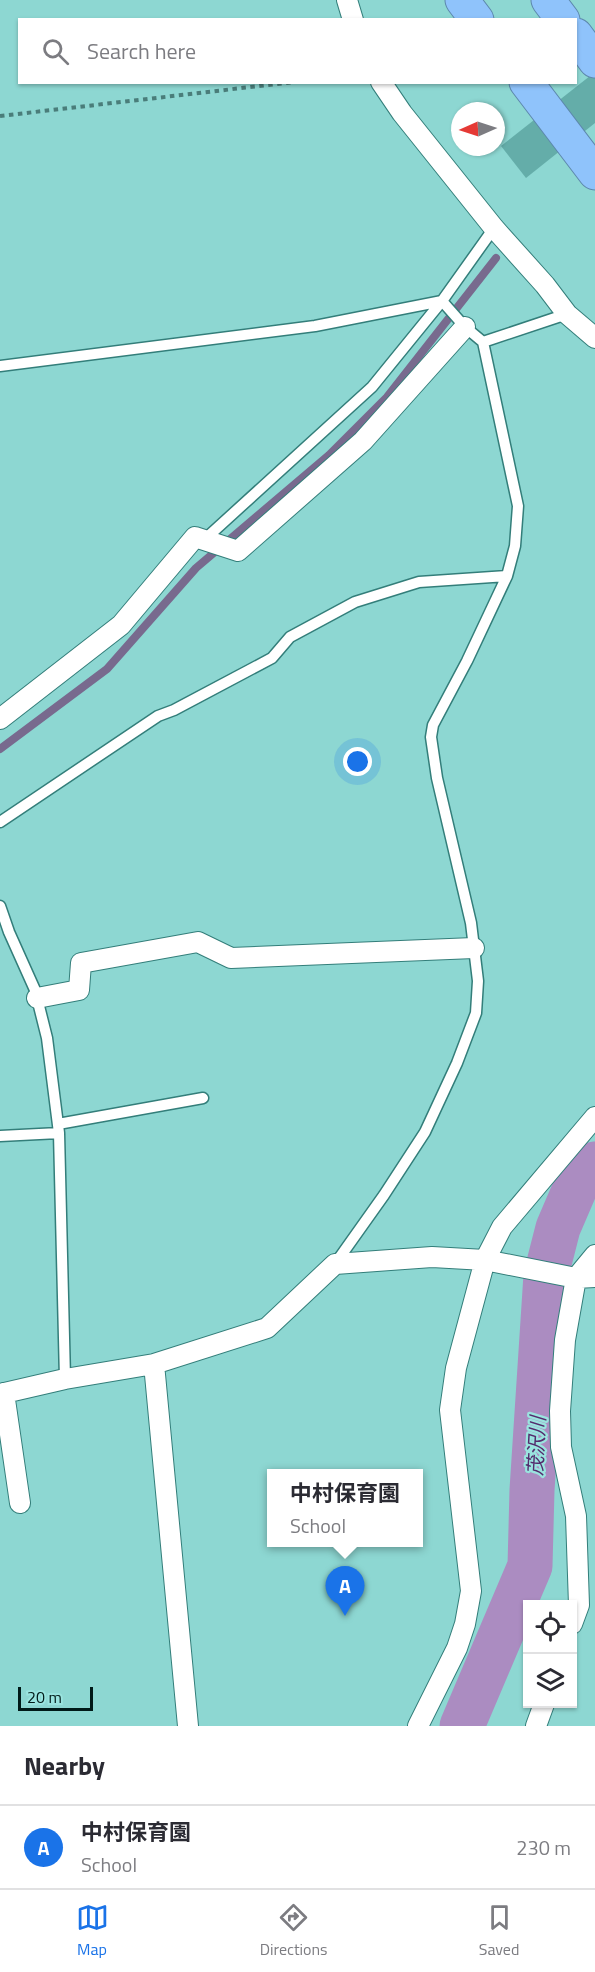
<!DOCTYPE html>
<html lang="en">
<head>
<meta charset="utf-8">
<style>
	body { margin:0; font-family:"Titillium Web","Noto Sans JP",sans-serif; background:#f7f7f7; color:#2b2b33 }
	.controls { position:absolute; right:18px; bottom:18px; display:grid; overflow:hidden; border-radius:0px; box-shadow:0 2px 4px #0004 }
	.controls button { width:54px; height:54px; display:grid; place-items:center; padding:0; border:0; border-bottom:2px solid #e1e1e2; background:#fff; color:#2b2b33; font:30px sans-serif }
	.compass { position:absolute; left:451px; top:102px; width:54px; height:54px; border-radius:50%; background:#fff; box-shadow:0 2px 4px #0004; rotate:267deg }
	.scale { position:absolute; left:18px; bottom:15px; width:75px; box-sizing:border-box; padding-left:6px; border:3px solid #001a18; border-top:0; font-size:16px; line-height:21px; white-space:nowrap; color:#001a18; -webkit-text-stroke:4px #9ae4df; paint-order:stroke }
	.you { position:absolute; left:358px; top:762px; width:21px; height:21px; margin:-15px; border:4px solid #fff; border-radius:50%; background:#1a73e8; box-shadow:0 0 0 9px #1a73e833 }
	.badge { display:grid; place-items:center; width:39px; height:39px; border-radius:50%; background:#1a73e8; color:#fff; font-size:20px; font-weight:700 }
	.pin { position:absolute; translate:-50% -50px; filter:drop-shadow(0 2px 3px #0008) }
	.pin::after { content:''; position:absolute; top:32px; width:21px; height:18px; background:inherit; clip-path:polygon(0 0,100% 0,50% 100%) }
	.popup { position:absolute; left:267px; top:1469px; width:156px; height:78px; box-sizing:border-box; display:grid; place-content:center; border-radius:0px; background:#fff; filter:drop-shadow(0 2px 4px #0005); font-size:20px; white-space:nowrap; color:#7c7c81 }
	.popup b { font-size:22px; color:#2b2b33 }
	.popup::after { content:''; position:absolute; left:50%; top:100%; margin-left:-12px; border:12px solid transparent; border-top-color:#fff }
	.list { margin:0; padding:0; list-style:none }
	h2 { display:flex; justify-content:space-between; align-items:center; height:78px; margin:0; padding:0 24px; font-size:26px }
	h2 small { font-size:20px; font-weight:400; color:#7c7c81 }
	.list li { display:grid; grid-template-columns:39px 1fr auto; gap:18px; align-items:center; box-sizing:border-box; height:84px; padding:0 24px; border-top:2px solid #e1e1e2 }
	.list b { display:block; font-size:22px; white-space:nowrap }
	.list p { margin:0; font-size:20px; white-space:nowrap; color:#7c7c81 }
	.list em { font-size:20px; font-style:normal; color:#7c7c81 }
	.icon { flex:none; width:33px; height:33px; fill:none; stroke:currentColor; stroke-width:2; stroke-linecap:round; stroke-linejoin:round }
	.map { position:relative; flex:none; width:595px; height:1726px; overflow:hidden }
	.search { position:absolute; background:#fff; box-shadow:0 2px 4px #0004; left:18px; right:18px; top:18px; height:66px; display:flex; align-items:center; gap:15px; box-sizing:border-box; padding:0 21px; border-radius:0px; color:#7c7c81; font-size:22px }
	.sheet { height:162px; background:#fff }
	nav { display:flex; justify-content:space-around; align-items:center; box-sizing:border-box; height:84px; border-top:2px solid #e1e1e2; background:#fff; font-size:16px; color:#7c7c81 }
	nav a { display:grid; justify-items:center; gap:3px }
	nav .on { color:#1a73e8 }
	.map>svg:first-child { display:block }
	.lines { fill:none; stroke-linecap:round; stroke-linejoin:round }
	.stream { stroke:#786a8e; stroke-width:8 }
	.river { stroke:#ab8cc1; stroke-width:45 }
	.building { fill:#64ada9 }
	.service-casing { stroke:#337e7a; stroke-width:13 }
	.minor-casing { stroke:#337e7a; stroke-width:22 }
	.motorway-casing { stroke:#5d88ac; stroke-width:35 }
	.path { stroke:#4a7d7a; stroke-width:4; stroke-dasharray:4.5 4.5; stroke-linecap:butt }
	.service { stroke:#fff; stroke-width:10 }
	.minor { stroke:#fff; stroke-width:20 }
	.motorway { stroke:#8fc3fb; stroke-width:33 }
	.labels { text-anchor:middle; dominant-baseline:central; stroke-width:4.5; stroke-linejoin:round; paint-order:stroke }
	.water-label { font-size:20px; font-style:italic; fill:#542c6d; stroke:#9ae4df }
</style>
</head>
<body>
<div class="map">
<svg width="595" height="1726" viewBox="0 0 595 1726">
	<rect width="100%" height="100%" fill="#8dd7d2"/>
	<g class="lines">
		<!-- stream -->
		<path class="stream" d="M 0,749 L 107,669 L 196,568 L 329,455 L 387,397 L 496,258"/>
		<!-- river -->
		<path class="river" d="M 462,1726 L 530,1566 L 532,1490 L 546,1275 L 558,1228 L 576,1186 L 595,1164"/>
	</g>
	<!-- building -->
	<path class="building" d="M 595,72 L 595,123 L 526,178 L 501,146 Z"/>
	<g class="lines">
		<defs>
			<path id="service" d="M 483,342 L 567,314
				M 0,366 L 315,326 L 442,301 L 465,327 L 483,342 L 518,506 L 515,546 L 507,576 L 467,661 L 433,725 L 431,737 L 437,778 L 471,923 L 478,981 L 476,1013 L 457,1063 L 425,1132 L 384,1195 L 335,1264
				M 204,540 L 372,387 L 442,301 L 494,228
				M 0,822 L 158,716 L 174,710 L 272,658 L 290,637 L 355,602 L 419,582 L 507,576
				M 0,906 L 9,932 L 35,990 L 47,1038 L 59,1133 L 65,1379
				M 58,1124 L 203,1098
				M 0,1136 L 59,1133"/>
			<path id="minor" d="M 347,0 L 353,20
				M 381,82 L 402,113 L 494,228 L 545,285 L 567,314 L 595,338
				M 0,719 L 121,625 L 195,537 L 238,551 L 363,441 L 465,327
				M 37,998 L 79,990 L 81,963 L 198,942 L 231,958 L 474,948
				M 154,1364 L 188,1726
				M 4,1393 L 20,1503
				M 0,1394 L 65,1379 L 154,1364 L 267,1328 L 335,1264 L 432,1257 L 485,1260 L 576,1278 L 595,1277
				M 572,1624 L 579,1605 L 576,1516 L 561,1447 L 560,1411 L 565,1340 L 576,1278 L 595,1255
				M 418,1726 L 457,1648 L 465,1624 L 471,1591 L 450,1410 L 456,1368 L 485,1260 L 502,1227 L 595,1117
				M 536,1726 L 544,1704"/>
			<path id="motorway" d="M 462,0 L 477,20
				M 548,0 L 563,20
				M 576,35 L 595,61
				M 526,82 L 595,173"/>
		</defs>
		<!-- service casing -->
		<use href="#service" class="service-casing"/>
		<!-- minor casing -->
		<use href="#minor" class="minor-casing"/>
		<!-- motorway casing -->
		<use href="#motorway" class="motorway-casing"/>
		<!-- path -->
		<path class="path" d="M 0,116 L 294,82"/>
		<!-- service -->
		<use href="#service" class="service"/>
		<!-- minor -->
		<use href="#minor" class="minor"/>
		<!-- motorway -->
		<use href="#motorway" class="motorway"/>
	</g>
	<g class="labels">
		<!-- water labels -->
		<g class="water-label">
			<text transform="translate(536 1446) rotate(-87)">茂沢川</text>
		</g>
	</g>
</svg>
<div class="controls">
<button><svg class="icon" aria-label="locate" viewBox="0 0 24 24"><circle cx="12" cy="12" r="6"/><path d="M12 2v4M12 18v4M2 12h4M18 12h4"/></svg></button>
<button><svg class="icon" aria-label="layers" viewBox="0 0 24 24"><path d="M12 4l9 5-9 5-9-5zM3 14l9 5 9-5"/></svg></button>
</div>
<svg class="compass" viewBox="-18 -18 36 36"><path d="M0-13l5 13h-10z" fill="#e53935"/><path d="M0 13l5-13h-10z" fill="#7c7c81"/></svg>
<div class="scale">20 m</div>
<div class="you"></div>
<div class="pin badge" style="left:345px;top:1616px">A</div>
<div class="popup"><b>中村保育園</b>School</div>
<div class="search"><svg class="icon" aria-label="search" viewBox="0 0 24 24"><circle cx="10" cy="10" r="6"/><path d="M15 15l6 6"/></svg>Search here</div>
</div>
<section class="sheet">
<h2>Nearby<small></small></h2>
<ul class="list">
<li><span class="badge">A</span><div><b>中村保育園</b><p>School</p></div><em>230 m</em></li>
</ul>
</section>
<nav>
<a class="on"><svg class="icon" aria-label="map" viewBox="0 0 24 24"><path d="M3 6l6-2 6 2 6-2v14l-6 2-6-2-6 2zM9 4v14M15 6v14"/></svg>Map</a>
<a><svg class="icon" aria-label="directions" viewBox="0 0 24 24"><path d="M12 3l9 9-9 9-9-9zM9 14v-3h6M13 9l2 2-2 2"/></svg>Directions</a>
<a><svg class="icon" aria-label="saved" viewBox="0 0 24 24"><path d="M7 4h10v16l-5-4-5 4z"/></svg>Saved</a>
</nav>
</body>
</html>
